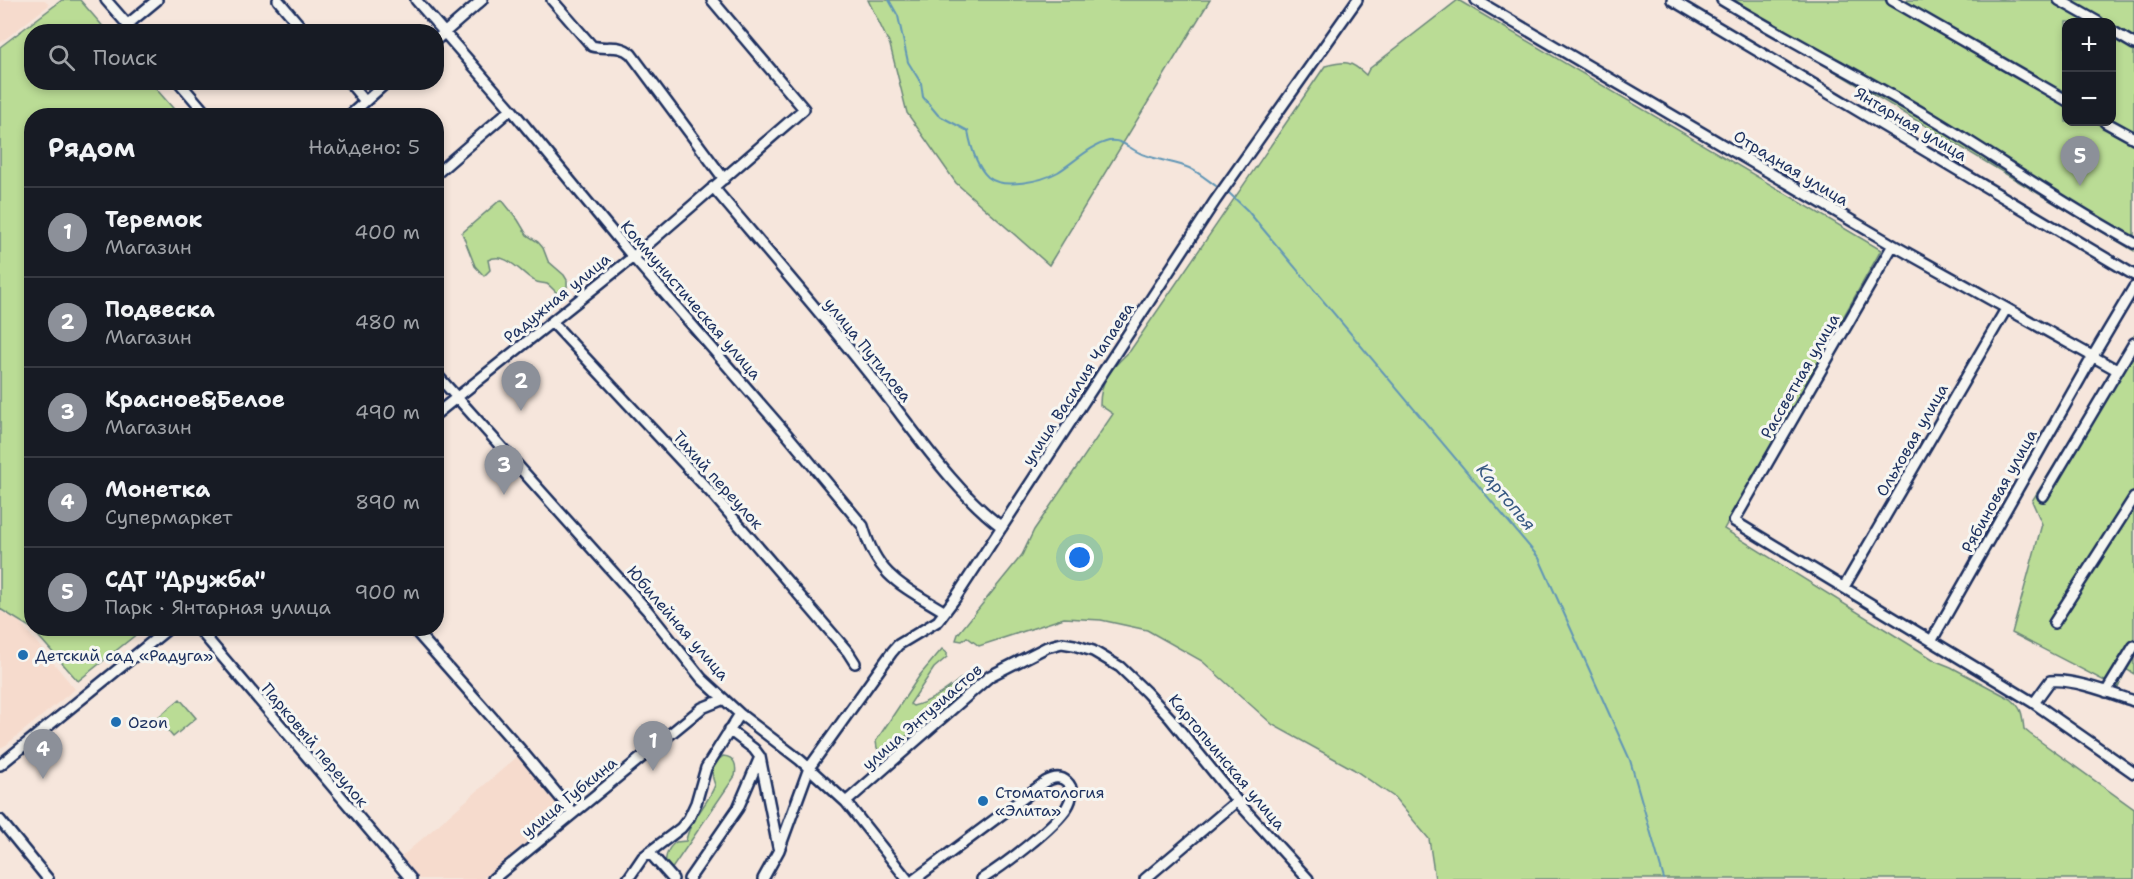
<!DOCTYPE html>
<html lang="ru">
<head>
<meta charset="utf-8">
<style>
	body { margin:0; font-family:"Shantell Sans",sans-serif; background:#20242c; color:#f1f3f6 }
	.controls { position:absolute; right:18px; top:18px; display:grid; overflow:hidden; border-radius:12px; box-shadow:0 3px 9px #0003 }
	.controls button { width:54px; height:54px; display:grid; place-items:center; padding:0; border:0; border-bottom:2px solid #363941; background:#171b24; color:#f1f3f6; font:30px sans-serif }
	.you { position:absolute; left:1080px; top:558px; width:21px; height:21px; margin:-15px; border:4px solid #fff; border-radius:50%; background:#1a73e8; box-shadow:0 0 0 9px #1a73e833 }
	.badge { display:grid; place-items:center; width:39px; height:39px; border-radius:50%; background:#8c9099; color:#fff; font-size:20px; font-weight:700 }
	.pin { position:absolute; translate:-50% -50px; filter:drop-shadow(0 2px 3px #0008) }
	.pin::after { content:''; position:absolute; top:32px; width:21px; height:18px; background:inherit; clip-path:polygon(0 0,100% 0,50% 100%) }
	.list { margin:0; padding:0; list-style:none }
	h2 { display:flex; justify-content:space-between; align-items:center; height:78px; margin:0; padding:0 24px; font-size:26px }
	h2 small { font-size:20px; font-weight:400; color:#9ea1a6 }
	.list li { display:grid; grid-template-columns:39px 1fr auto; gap:18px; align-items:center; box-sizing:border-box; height:90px; padding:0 24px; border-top:2px solid #363941 }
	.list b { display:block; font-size:22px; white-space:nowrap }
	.list p { margin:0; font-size:20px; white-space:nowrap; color:#9ea1a6 }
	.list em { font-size:20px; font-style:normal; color:#9ea1a6 }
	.icon { flex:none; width:33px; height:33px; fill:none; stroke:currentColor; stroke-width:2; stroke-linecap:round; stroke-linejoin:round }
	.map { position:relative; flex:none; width:2134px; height:879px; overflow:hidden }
	.search { position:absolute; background:#171b24; box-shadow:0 3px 9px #0003; left:24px; top:24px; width:420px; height:66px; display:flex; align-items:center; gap:15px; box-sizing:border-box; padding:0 21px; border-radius:24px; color:#9ea1a6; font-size:22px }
	.panel { position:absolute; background:#171b24; box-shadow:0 3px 9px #0003; left:24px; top:108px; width:420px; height:528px; border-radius:24px }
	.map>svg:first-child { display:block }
	.built { fill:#f6dbcd }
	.green { fill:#badc95; stroke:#6a867a; stroke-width:1.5; fill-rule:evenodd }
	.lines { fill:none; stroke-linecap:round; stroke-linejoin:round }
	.stream { stroke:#6196b6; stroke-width:2 }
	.minor-casing { stroke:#1b2f5e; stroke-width:14 }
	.minor { stroke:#f6f6f2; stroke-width:9 }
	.poi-dot { fill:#1f6fb2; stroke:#f6f6f2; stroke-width:2 }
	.labels { text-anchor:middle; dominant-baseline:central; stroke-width:6; stroke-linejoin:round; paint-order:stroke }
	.street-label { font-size:16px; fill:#1b2f5e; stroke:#f6f6f2 }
	.poi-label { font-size:16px; fill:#1b2f5e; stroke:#f6f6f2; text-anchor:start }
	.water-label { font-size:18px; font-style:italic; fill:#385a83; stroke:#f6f6f2 }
</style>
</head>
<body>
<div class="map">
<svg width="2134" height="879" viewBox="0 0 2134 879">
	<rect width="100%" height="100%" fill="#f6e6dc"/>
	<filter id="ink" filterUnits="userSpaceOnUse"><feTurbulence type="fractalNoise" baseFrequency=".0167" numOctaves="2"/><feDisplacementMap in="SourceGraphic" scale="12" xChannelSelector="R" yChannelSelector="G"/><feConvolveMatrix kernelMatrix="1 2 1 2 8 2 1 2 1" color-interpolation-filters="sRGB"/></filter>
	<g filter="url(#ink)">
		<!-- built -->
		<path class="built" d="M 0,0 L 45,0 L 49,5 L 0,43 Z
			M 0,611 L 18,620 L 75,689 L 6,745 L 0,748 Z
			M 518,756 L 565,811 L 482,879 L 419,879 L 401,857 Z"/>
		<!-- green -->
		<path class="green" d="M 62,0 L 80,0 L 107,31 L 32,32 L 32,82 L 151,83 L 179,115 L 32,116 L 31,628 L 0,609 L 0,47 Z
			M 868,0 L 1210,0 L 1049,265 L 956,183 L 907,113 L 890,45 Z
			M 1458,0 L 1881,250 L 1724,529 L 1936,661 L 1951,667 L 2011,699 C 2023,709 2022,715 2024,729 L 2030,734 L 2134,809 L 2134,879 L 1435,879 L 1429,839 L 1394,797 L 1353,769 L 1273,725 L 1202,661 L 1147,630 L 1101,620 L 1064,618 L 979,646 L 967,637 L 962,641 L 956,640 L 958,634 L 1022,555 L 1034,530 L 1113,414 L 1100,405 C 1100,378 1112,368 1130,351 L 1325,66 C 1346,61 1350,60 1366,75 L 1369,69 Z
			M 1716,0 L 2134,0 L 2134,251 ZM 2066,22 L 2112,22 L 2112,122 L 2066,122 Z
			M 502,200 L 518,220 L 527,235 L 538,242 L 543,248 L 548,261 L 564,275 L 567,280 L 567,287 L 564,295 L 562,296 C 555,294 553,287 547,284 C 542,282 538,284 533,280 C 520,272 506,251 488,260 L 490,270 L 484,276 L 475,266 L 462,233 L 499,201 Z
			M 2134,336 L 2134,674 L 2126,669 L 2118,688 L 2012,633 L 2042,524 L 2032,501 Z
			M 32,629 L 143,629 L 78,681 Z
			M 942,649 L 947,653 L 947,657 L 934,668 L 910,704 L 913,706 C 930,702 947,690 960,679 L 965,679 C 971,700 929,719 915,729 C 904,736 895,752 882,753 L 877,748 L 876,741 L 920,675 Z
			M 180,699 L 196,718 L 173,737 L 157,718 Z
			M 723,756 C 735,757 737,765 735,776 L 671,870 C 661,863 667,848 676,842 L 686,841 C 689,820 708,805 715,785 C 710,773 712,763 723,756 Z"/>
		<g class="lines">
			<!-- stream -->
			<path class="stream" d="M 889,0 L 898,16 L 908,62 L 921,83 L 923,97 L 938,115 L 968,131 C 971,147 976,166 988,177 C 1003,190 1042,181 1058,172 C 1073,163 1091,145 1109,141 C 1123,139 1129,149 1142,154 C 1154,159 1168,161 1181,165 C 1195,169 1205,178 1216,186
				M 1228,192 L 1247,210 L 1539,558 L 1630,760 L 1664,879"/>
			<defs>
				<path id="minor" d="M 106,0 L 134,32
					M 278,0 L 305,32
					M 416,0 L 511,109 L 633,257 L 784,431 L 863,526 C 877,577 903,586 945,612
					M 552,0 L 592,46 C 606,50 619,43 631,54 L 724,179
					M 1476,0 L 1893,245 L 2117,370
					M 1672,0 L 2134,275
					M 1722,0 C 1788,40 1857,75 1924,114 C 1995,156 2062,204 2134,243
					M 1892,0 L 2066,100
					M 2059,0 L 2098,22
					M 128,24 L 157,0
					M 2112,31 L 2134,44
					M 436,40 L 482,0
					M 179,82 L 208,116
					M 349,82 L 365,101
					M 349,116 L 387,82
					M 2105,122 L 2134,138
					M 436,174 L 511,109
					M 713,187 C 767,251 822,314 874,380 C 911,426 955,493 1002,527
					M 1893,245 L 1734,521 L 2034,703 L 2134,773
					M 552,322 L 715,497 L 848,652 L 855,663
					M 436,374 L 647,610 L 702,679 L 740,714 L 800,760 L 846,802 L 907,879
					M 436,414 L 633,257 L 804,109 L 712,0
					M 2043,496 L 2134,343
					M 1844,587 L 2006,309
					M 2054,623 L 2134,498
					M 198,628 L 411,879
					M 413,628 L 520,749 L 573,813
					M 1932,640 L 2093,356 L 2134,287
					M 2106,692 L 2134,646
					M 2034,703 L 2050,681 C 2072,678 2113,694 2134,701
					M 729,730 L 754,749 L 760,757 L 778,847
					M 0,765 L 169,628
					M 846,802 L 990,676 L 1047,647 L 1062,643 L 1074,645 L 1093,651 L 1120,667 L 1146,692 L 1170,718 L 1237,801 L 1308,879
					M 0,820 L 48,879
					M 649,852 L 673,879
					M 493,879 L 702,708 L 724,699
					M 628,879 L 643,857 L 681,828 L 689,818 L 696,803 L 706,768 L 740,714
					M 689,879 L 738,808 L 760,757
					M 763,879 L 779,850 L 809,768 L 892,652 L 898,645 L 938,621 L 956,597 L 1215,201 L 1357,0
					M 915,879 L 1045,782 C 1052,778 1060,775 1067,782 C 1074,788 1072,799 1067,807 C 1054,828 1004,865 982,879
					M 1145,879 L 1237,801"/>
			</defs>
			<!-- minor casing -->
			<use href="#minor" class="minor-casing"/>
			<!-- minor -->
			<use href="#minor" class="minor"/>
		</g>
	</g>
	<!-- markers -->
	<g class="poi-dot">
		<circle cx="23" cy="655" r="6"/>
		<circle cx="116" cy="722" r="6"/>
		<circle cx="983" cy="801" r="6"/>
	</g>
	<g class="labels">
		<!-- street labels -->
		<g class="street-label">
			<text transform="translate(1911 124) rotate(31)">Янтарная улица</text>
			<text transform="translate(1791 168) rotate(31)">Отрадная улица</text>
			<text transform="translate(557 298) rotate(-39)">Радужная улица</text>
			<text transform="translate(691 300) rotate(49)">Коммунистическая улица</text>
			<text transform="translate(868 350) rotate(51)">улица Путилова</text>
			<text transform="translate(1800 376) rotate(-60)">Рассветная улица</text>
			<text transform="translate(1078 384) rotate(-57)">улица Василия Чапаева</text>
			<text transform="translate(1912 440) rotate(-60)">Ольховая улица</text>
			<text transform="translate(718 480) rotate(48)">Тихий переулок</text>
			<text transform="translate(1999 491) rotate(-61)">Рябиновая улица</text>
			<text transform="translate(678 623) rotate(49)">Юбилейная улица</text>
			<text transform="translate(922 717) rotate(-41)">улица Энтузиастов</text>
			<text transform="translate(315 745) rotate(50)">Парковый переулок</text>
			<text transform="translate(1227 762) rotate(50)">Картопьинская улица</text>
			<text transform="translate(569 797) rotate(-39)">улица Губкина</text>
		</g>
		<!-- poi labels -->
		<g class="poi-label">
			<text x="35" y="655">Детский сад «Радуга»</text>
			<text x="128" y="722">Ozon</text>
			<text x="995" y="792">Стоматология<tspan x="995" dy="18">«Элита»</tspan></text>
		</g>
		<!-- water labels -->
		<g class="water-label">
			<text transform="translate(1506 497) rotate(50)">Картопья</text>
		</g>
	</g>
</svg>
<div class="controls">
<button>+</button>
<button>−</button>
</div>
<div class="you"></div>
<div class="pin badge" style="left:653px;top:771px">1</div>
<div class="pin badge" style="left:521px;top:411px">2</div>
<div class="pin badge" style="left:504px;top:495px">3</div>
<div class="pin badge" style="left:43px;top:779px">4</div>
<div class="pin badge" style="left:2080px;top:186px">5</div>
<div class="search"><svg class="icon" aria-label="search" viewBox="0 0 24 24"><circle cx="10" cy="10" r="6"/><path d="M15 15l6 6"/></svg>Поиск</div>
<section class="panel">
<h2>Рядом<small>Найдено: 5</small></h2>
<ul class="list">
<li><span class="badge">1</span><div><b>Теремок</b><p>Магазин</p></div><em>400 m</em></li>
<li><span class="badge">2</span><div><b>Подвеска</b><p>Магазин</p></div><em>480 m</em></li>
<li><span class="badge">3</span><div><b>Красное&amp;Белое</b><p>Магазин</p></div><em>490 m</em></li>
<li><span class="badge">4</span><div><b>Монетка</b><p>Супермаркет</p></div><em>890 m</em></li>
<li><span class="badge">5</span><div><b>СДТ &quot;Дружба&quot;</b><p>Парк · Янтарная улица</p></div><em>900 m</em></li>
</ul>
</section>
</div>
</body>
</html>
